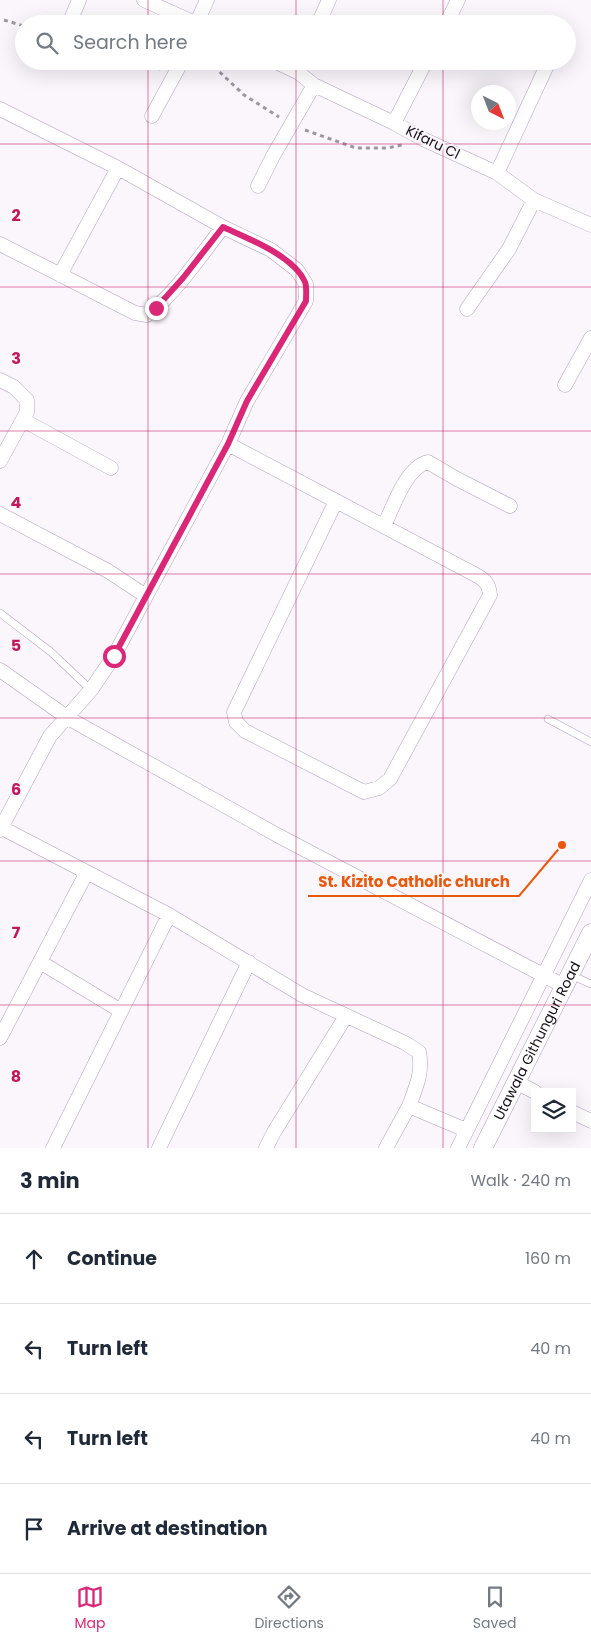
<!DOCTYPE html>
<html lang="en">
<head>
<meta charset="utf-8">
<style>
	body { margin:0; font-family:Poppins,sans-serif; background:#f6f6f7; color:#1f2937 }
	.controls { position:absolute; right:15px; bottom:15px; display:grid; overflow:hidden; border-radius:0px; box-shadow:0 5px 20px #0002 }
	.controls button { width:45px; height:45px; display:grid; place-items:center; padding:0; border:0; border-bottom:1px solid #e0e1e3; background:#fff; color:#1f2937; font:25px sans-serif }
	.compass { position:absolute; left:471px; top:85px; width:45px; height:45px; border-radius:50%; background:#fff; box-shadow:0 5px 20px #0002; rotate:138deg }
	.stop { position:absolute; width:15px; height:15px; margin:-11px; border:4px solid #db2777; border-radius:50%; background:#fff }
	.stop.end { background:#db2777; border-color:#fff; box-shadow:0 1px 5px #0008 }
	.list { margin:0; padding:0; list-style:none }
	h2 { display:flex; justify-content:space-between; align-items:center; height:65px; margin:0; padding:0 20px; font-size:21px }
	h2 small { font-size:16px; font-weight:400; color:#747a83 }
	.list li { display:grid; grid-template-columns:32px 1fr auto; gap:15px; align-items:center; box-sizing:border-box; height:90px; padding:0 20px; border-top:1px solid #e0e1e3 }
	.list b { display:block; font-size:19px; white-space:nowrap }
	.list em { font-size:16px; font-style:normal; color:#747a83 }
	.icon { flex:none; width:28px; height:28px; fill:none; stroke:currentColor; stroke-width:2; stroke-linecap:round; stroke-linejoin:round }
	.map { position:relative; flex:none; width:591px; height:1148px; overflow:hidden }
	.search { position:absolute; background:#fff; box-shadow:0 5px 20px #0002; left:15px; right:15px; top:15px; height:55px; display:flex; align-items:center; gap:12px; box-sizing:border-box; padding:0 18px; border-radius:28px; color:#747a83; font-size:19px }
	.sheet { height:425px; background:#fff }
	nav { display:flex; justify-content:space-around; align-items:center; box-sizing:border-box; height:70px; border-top:1px solid #e0e1e3; background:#fff; font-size:14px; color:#747a83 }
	nav a { display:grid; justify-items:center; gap:2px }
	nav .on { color:#db2777 }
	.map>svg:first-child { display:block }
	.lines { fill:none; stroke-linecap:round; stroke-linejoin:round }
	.service-casing { stroke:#b3a1bf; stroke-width:8 }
	.minor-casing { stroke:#b3a1bf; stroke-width:15 }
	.tertiary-casing { stroke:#b3a1bf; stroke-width:19 }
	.path { stroke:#9d98a0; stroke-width:3; stroke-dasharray:4 4; stroke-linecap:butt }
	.service { stroke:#fff; stroke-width:7 }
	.minor { stroke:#fff; stroke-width:14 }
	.tertiary { stroke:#fff; stroke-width:18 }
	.route { stroke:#db2777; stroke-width:6 }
	.grid { fill:none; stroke:#c2185b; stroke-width:1; stroke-opacity:0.55 }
	.labels { text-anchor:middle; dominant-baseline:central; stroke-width:4; stroke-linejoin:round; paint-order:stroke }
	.street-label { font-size:14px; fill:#18111c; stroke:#faf6fc }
	.grid-label { font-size:16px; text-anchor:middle; font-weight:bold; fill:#c2185b; stroke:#faf6fc; stroke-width:4; stroke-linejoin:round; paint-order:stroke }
	.leader { fill:none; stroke:#e8590c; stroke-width:2 }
	.callout-dot { fill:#e8590c; stroke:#faf6fc; stroke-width:2 }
	.callout-label { font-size:15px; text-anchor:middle; font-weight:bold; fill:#e8590c; stroke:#faf6fc; stroke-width:4; stroke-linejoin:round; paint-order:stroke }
</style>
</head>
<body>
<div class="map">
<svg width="591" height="1148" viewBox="0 0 591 1148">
	<rect width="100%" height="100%" fill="#faf6fc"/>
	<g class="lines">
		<defs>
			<path id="service" d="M 0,613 L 51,652 L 91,690
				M 548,719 L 591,742
				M 571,975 L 591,984"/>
			<path id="minor" d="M 144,0 L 197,24
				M 69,24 L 79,0
				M 196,24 L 207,0
				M 318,24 L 329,0
				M 446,24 L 458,0
				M 274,61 L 299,73 L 314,85 L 394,123 L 425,140 L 497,173 L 534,200 L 591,225
				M 0,109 L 118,168 L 223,227 L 271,250 L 297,270 L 306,284 L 306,301 L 247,401 L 228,444 L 146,596 L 108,571 L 0,514
				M 152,116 L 182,61
				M 394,123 L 426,61
				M 497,173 L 549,61
				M 258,186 L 273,156 L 314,85
				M 0,244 L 135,313 L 147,315 C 177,292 200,256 223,227
				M 60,275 L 118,168
				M 467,309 L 509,249 L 534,200
				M 0,380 L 14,387 L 27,400 L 27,412 L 0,461
				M 565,385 L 591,338
				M 23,420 L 111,468
				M 228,444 L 336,501
				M 336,501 L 476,575 C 485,580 489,584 490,595 L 390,779 L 379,788 L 364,792 L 245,731 L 236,722 L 234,712 Z
				M 384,526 C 393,507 406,467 428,462 L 457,479 L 510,506
				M 0,670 L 68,718 L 277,835 L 564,986
				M 2,828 L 169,915 L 302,995 L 405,1043 L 419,1052 C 423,1073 416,1087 409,1106
				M 0,830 L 50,736 L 91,690 L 114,656 L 146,596
				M 40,962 L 121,1011
				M 0,1038 L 87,872
				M 516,1082 L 535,1092
				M 572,1112 L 591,1121
				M 53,1148 L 169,915
				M 159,1148 L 249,962
				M 266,1148 L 274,1132 L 346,1016
				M 386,1148 L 409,1106 L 466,1130
				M 458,1148 L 591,880"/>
			<g id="tertiary">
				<path id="s1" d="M 483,1148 L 591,933"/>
			</g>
		</defs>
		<!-- service casing -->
		<use href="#service" class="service-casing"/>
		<!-- minor casing -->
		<use href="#minor" class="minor-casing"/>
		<!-- tertiary casing -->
		<use href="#tertiary" class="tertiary-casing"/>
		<!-- path -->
		<path class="path" d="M 4,20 L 24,26
			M 136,61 L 160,69
			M 208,61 L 244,95 L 279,117
			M 305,130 L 356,148 L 387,148 L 402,145"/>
		<!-- service -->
		<use href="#service" class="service"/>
		<!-- minor -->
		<use href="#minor" class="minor"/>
		<!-- tertiary -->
		<use href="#tertiary" class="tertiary"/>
	</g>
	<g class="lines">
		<!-- route -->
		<path class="route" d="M 114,656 L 228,444 L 247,401 L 306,301 C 306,295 307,287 305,282 C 294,256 247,238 223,227 L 183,278 L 156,308"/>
	</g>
	<!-- grid -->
	<path class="grid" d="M 148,0 L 148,24M 296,0 L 296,24M 443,0 L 443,24M 148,61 L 148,1148M 296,61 L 296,1148M 443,61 L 443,1148M 0,144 L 591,144M 0,287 L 591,287M 0,431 L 591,431M 0,574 L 591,574M 0,718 L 591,718M 0,861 L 591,861M 0,1005 L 591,1005"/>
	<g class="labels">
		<!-- street labels -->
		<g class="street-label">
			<text transform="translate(433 142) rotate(26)">Kifaru Cl</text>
			<text stroke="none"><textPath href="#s1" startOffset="120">Utawala Githunguri Road</textPath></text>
		</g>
	</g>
	<g class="grid-label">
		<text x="16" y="221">2</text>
		<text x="16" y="364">3</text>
		<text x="16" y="508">4</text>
		<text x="16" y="651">5</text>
		<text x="16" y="795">6</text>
		<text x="16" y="938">7</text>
		<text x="16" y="1082">8</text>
	</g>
	<!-- callouts -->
	<path class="leader" d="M562 845L519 896H308"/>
	<circle class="callout-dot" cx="562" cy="845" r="5"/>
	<g class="callout-label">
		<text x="414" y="887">St. Kizito Catholic church</text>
	</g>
</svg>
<div class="controls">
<button><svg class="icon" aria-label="layers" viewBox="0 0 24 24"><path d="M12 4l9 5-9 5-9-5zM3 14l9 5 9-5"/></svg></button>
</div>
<svg class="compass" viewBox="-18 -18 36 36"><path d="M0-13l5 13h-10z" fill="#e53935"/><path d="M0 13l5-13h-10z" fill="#747a83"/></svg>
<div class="stop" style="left:114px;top:656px"></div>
<div class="stop end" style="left:156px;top:308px"></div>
<div class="search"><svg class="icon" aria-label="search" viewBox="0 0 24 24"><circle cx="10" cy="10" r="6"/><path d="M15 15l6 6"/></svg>Search here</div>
</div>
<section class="sheet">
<h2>3 min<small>Walk · 240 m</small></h2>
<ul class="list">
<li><svg class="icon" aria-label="ahead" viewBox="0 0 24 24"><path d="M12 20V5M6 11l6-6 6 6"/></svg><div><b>Continue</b></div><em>160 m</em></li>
<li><svg class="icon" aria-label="left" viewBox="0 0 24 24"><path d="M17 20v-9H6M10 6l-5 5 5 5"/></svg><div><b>Turn left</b></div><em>40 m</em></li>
<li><svg class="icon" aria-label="left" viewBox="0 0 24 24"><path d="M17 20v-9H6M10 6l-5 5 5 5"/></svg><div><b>Turn left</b></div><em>40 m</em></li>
<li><svg class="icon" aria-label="arrive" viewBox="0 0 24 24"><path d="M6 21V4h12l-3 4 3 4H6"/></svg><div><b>Arrive at destination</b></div></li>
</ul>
</section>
<nav>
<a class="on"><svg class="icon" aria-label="map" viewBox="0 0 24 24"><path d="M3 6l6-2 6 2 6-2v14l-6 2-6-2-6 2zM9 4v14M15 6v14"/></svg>Map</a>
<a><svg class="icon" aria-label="directions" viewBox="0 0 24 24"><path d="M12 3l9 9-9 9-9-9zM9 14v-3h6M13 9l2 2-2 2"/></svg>Directions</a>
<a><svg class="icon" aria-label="saved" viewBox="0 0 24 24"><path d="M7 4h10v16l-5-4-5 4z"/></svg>Saved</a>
</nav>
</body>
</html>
